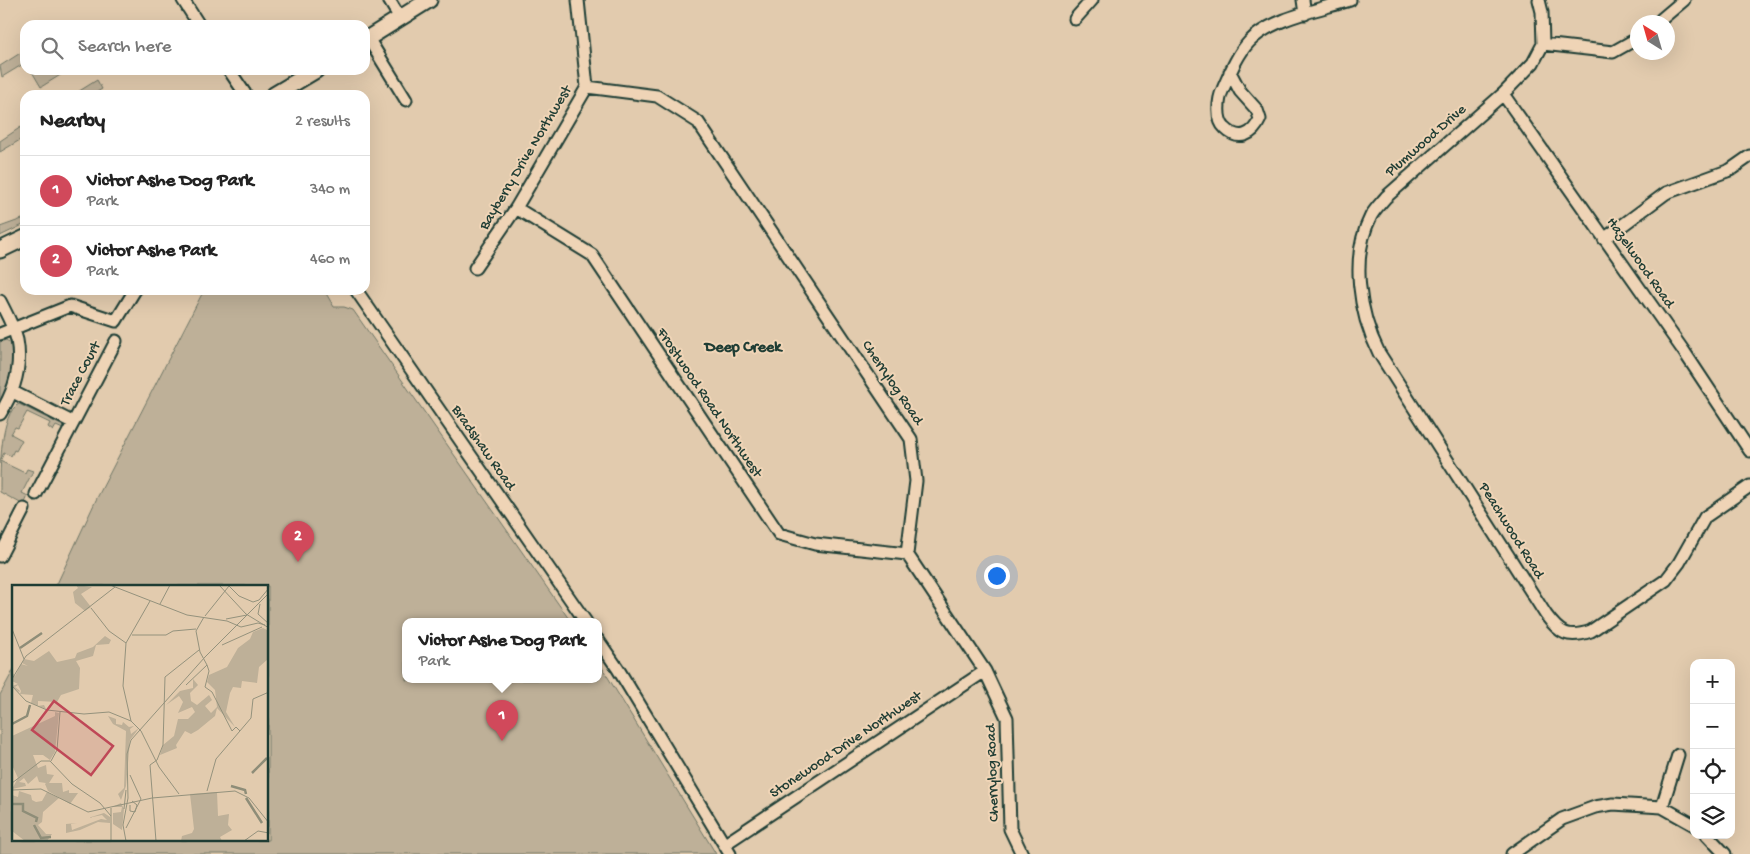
<!DOCTYPE html>
<html lang="en">
<head>
<meta charset="utf-8">
<style>
	body { margin:0; font-family:"Gochi Hand",sans-serif; background:#f6f6f6; color:#222 }
	.controls { position:absolute; right:15px; bottom:15px; display:grid; overflow:hidden; border-radius:10px; box-shadow:0 5px 20px #0002 }
	.controls button { width:45px; height:45px; display:grid; place-items:center; padding:0; border:0; border-bottom:1px solid #e0e0e0; background:#fff; color:#222; font:25px sans-serif }
	.compass { position:absolute; left:1630px; top:15px; width:45px; height:45px; border-radius:50%; background:#fff; box-shadow:0 5px 20px #0002; rotate:323deg }
	.you { position:absolute; left:996px; top:575px; width:18px; height:18px; margin:-12px; border:4px solid #fff; border-radius:50%; background:#1a73e8; box-shadow:0 0 0 8px #1a73e833 }
	.badge { display:grid; place-items:center; width:32px; height:32px; border-radius:50%; background:#d1495b; color:#fff; font-size:16px; font-weight:700 }
	.pin { position:absolute; translate:-50% -41px; filter:drop-shadow(0 1px 2px #0008) }
	.pin::after { content:''; position:absolute; top:26px; width:18px; height:15px; background:inherit; clip-path:polygon(0 0,100% 0,50% 100%) }
	.popup { position:absolute; left:402px; top:618px; width:200px; height:65px; box-sizing:border-box; display:grid; place-content:center; border-radius:10px; background:#fff; filter:drop-shadow(0 1px 4px #0005); font-size:16px; white-space:nowrap; color:#767676 }
	.popup b { font-size:19px; color:#222 }
	.popup::after { content:''; position:absolute; left:50%; top:100%; margin-left:-10px; border:10px solid transparent; border-top-color:#fff }
	.list { margin:0; padding:0; list-style:none }
	h2 { display:flex; justify-content:space-between; align-items:center; height:65px; margin:0; padding:0 20px; font-size:21px }
	h2 small { font-size:16px; font-weight:400; color:#767676 }
	.list li { display:grid; grid-template-columns:32px 1fr auto; gap:15px; align-items:center; box-sizing:border-box; height:70px; padding:0 20px; border-top:1px solid #e0e0e0 }
	.list b { display:block; font-size:19px; white-space:nowrap }
	.list p { margin:0; font-size:16px; white-space:nowrap; color:#767676 }
	.list em { font-size:16px; font-style:normal; color:#767676 }
	.icon { flex:none; width:28px; height:28px; fill:none; stroke:currentColor; stroke-width:2; stroke-linecap:round; stroke-linejoin:round }
	.map { position:relative; flex:none; width:1750px; height:854px; overflow:hidden }
	.search { position:absolute; background:#fff; box-shadow:0 5px 20px #0002; left:20px; top:20px; width:350px; height:55px; display:flex; align-items:center; gap:12px; box-sizing:border-box; padding:0 18px; border-radius:15px; color:#767676; font-size:19px }
	.panel { position:absolute; background:#fff; box-shadow:0 5px 20px #0002; left:20px; top:90px; width:350px; height:205px; border-radius:15px }
	.map>svg:first-child { display:block }
	.green { fill:#beb098; stroke:#6e7666 }
	.lines { fill:none; stroke-linecap:round; stroke-linejoin:round }
	.minor-casing { stroke:#1f3d34; stroke-width:15 }
	.major-casing { stroke:#1f3d34; stroke-width:19 }
	.minor { stroke:#efd4b6; stroke-width:11 }
	.major { stroke:#efd4b6; stroke-width:15 }
	.labels { text-anchor:middle; dominant-baseline:central; stroke-width:4; stroke-linejoin:round; paint-order:stroke }
	.street-label { font-size:15px; fill:#1f3d34; stroke:#efd4b6 }
	.neighbourhood-label { font-size:16px; font-weight:bold; fill:#1f3d34; stroke:#efd4b6 }
	.inset-river { fill:none; stroke:#8e8d78; stroke-width:2.5 }
	.inset-road { fill:none; stroke:#94927d; stroke-width:1 }
	.view { fill:#bf4857; fill-opacity:0.15; stroke:#bf4857; stroke-width:2.5 }
	.inset-edge { fill:none; stroke:#1f3d34; stroke-width:2.5 }
</style>
</head>
<body>
<div class="map">
<svg width="1750" height="854" viewBox="0 0 1750 854">
	<rect width="100%" height="100%" fill="#e2cbae"/>
	<filter id="ink" filterUnits="userSpaceOnUse"><feTurbulence type="fractalNoise" baseFrequency=".02" numOctaves="2"/><feDisplacementMap in="SourceGraphic" scale="10" xChannelSelector="R" yChannelSelector="G"/><feConvolveMatrix kernelMatrix="1 2 1 2 8 2 1 2 1" color-interpolation-filters="sRGB"/></filter>
	<g filter="url(#ink)">
		<!-- green -->
		<path class="green" d="M 25,50 L 25,63 L 2,77 L 0,66 Z
			M 31,70 L 60,70 L 62,74 L 41,87 Z
			M 97,80 L 102,89 L 92,95 L 73,95 Z
			M 21,127 L 25,137 L 0,152 L 0,141 Z
			M 25,218 L 25,224 L 0,236 L 0,227 Z
			M 204,290 L 324,290 L 334,307 L 344,307 L 353,310 L 571,622 L 406,622 L 406,680 L 598,680 L 598,661 L 716,854 L 0,854 L 0,695 L 14,669 L 14,840 L 268,840 L 268,586 L 56,586 L 96,500 Z
			M 6,340 L 12,344 C 13,364 12,387 0,404 L 0,342 Z
			M 19,404 L 65,427 L 63,429 L 56,426 L 53,431 L 48,427 L 50,423 L 27,412 L 18,428 L 15,427 L 11,434 L 22,440 L 16,451 L 14,450 L 11,456 L 4,453 L 0,461 L 25,473 L 27,469 L 33,471 L 22,493 L 28,496 L 24,505 L 0,492 C 0,469 0,413 19,404 Z"/>
		<g class="lines">
			<defs>
				<path id="minor" d="M 183,0 L 199,25
					M 389,0 L 400,18
					M 1303,0 L 1305,14
					M 1539,0 L 1542,12 L 1543,44 L 1533,63 L 1503,94 L 1386,197 C 1381,203 1375,209 1371,216 C 1350,257 1359,313 1379,353 L 1546,615 C 1560,634 1568,639 1591,631 L 1666,580 L 1679,563 L 1705,517 L 1750,486
					M 1075,19 L 1092,0
					M 1658,22 L 1684,0
					M 368,38 L 406,100
					M 1543,44 L 1613,52 L 1638,38
					M 229,70 L 246,95
					M 1230,72 L 1240,91 L 1257,110 L 1260,119 C 1253,135 1239,142 1225,128 C 1216,120 1218,99 1223,89 C 1230,73 1237,55 1249,42 C 1271,18 1319,10 1350,0
					M 587,87 L 657,96 L 698,122 L 911,439 L 916,481 L 907,554 L 985,671 L 1007,718 L 1010,829 L 1022,854
					M 1503,94 L 1685,353 L 1750,451
					M 516,208 L 592,255 L 779,534 L 815,544 L 907,554
					M 1604,239 L 1666,193 L 1730,170 L 1750,156
					M 475,268 L 516,208 L 587,87 L 578,0
					M 356,290 L 586,622
					M 0,301 C 6,313 14,327 17,340 C 22,366 14,392 0,414
					M 0,334 L 70,306 L 116,321 L 135,290
					M 13,392 L 72,422
					M 36,494 L 116,341
					M 0,556 L 24,509
					M 598,640 L 618,669 L 730,854
					M 1662,807 L 1678,755
					M 1707,835 L 1725,854
					M 725,844 L 985,671
					M 1512,854 L 1562,819 L 1595,807 L 1613,804 L 1662,807 L 1694,825"/>
				<path id="major" d="M 365,40 L 429,0
					M 274,95 L 316,70
					M 0,250 L 25,238"/>
			</defs>
			<!-- minor casing -->
			<use href="#minor" class="minor-casing"/>
			<!-- major casing -->
			<use href="#major" class="major-casing"/>
			<!-- minor -->
			<use href="#minor" class="minor"/>
			<!-- major -->
			<use href="#major" class="major"/>
		</g>
	</g>
	<g class="labels">
		<!-- street labels -->
		<g class="street-label">
			<text transform="translate(1426 141) rotate(-41)">Plumwood Drive</text>
			<text transform="translate(526 158) rotate(-59)">Bayberry Drive Northwest</text>
			<text transform="translate(1640 263) rotate(55)">Hazelwood Road</text>
			<text transform="translate(81 374) rotate(-62)">Trace Court</text>
			<text transform="translate(892 383) rotate(56)">Cherrylog Road</text>
			<text transform="translate(709 403) rotate(56)">Frostwood Road Northwest</text>
			<text transform="translate(483 448) rotate(55)">Bradshaw Road</text>
			<text transform="translate(1511 531) rotate(58)">Peachwood Road</text>
			<text transform="translate(846 745) rotate(-34)">Stonewood Drive Northwest</text>
			<text transform="translate(993 773) rotate(-92)">Cherrylog Road</text>
		</g>
		<!-- neighbourhood labels -->
		<g class="neighbourhood-label">
			<text x="743" y="348">Deep Creek</text>
		</g>
	</g>
	<!-- overview -->
	<g transform="translate(12 585)">
		<rect width="256" height="256" fill="#e2cbae"/>
		<path d="M 64,0 L 80,2 L 69,9 L 79,22 L 73,26 L 63,18 L 61,7 L 66,3 ZM 251,43 L 257,46 L 256,74 L 247,82 L 245,98 L 230,96 L 229,103 L 221,102 L 218,108 L 214,127 L 223,142 L 205,123 L 203,131 L 186,145 L 179,149 L 173,146 L 164,160 L 165,163 L 148,170 L 151,160 L 162,151 L 166,134 L 176,134 L 183,127 L 180,122 L 166,128 L 171,117 L 167,111 L 154,120 L 168,106 L 181,103 L 181,94 L 186,100 L 178,108 L 179,116 L 185,120 L 197,110 L 200,115 L 193,121 L 199,128 L 205,122 L 203,105 L 195,97 L 197,90 L 215,82 L 226,63 L 238,54 L 241,47 ZM 93,51 L 99,55 L 97,59 L 84,60 L 81,71 L 64,76 L 68,83 L 67,104 L 49,110 L 45,117 L 26,116 L 26,121 L 32,120 L 34,124 L 19,118 L 21,110 L 8,109 L 9,106 L 6,100 L 3,102 L 8,106 L 7,107 L 0,101 L 6,99 L 0,96 L 0,87 L 3,91 L 9,79 L 16,81 L 10,78 L 12,74 L 22,76 L 37,66 L 45,77 L 63,73 L 65,68 L 81,62 ZM 43,127 L 47,128 L 43,167 L 38,175 L 31,170 L 21,170 L 26,183 L 34,180 L 35,189 L 42,190 L 37,198 L 50,198 L 51,207 L 57,205 L 57,208 L 66,208 L 58,219 L 36,206 L 33,199 L 30,202 L 34,198 L 27,197 L 25,191 L 16,199 L 12,193 L 7,197 L 13,198 L 14,201 L 0,204 L 6,193 L 0,180 L 0,151 L 43,131 ZM 96,131 L 104,134 L 104,139 L 110,140 L 111,137 L 117,142 L 122,141 L 118,144 L 119,149 L 127,143 L 118,155 L 114,201 L 109,215 L 106,209 L 112,203 L 114,146 L 101,139 ZM 7,206 L 19,210 L 20,215 L 24,217 L 30,216 L 35,207 L 47,213 L 31,227 L 30,237 L 26,240 L 34,249 L 40,249 L 35,256 L 13,256 L 0,246 L 0,210 L 6,212 ZM 205,207 L 206,231 L 217,229 L 216,240 L 220,245 L 208,252 L 210,256 L 169,256 L 170,251 L 180,248 L 182,244 L 178,209 ZM 109,218 L 112,224 L 110,245 L 101,239 L 101,228 L 109,227 L 110,222 L 100,222 ZM 92,228 L 98,232 L 98,238 L 86,237 L 68,245 L 54,248 L 54,239 L 65,238 L 73,231 L 65,238 L 59,239 L 60,245 L 89,234 L 95,235 L 90,230 L 76,233 Z" fill="#beb098"/>
		<path class="inset-river" d="M 8,63 L 30,48M 0,139 L 15,131 L 18,120M 240,188 L 255,173M 219,201 L 233,205 L 234,209M 234,213 L 250,238M 0,219 L 11,219 L 11,226 L 25,233 L 24,237M 22,240 L 29,253 L 39,252"/>
		<path class="inset-road" d="M 98,0 L 175,30 L 215,36 L 229,42 L 246,38 L 253,40M 207,0 L 234,29 L 257,43M 216,0 L 227,11 L 241,17 L 247,15 L 257,3M 148,19 L 158,0M 248,19 L 246,29 L 257,39M 79,23 L 97,46 L 114,58M 193,31 L 217,1M 192,32 L 184,46 L 188,67 L 195,80M 214,34 L 235,30M 0,44 L 12,74M 120,50 L 154,50 L 161,46 L 184,44M 210,60 L 250,42M 195,80 L 197,86 L 193,102 L 200,107 L 220,146 L 224,142 L 228,146M 0,94 L 14,71 L 103,2M 174,100 L 195,80M 0,101 L 14,116 L 35,125 L 72,129 L 97,127 L 119,136 L 129,146 L 147,182 L 167,209M 119,136 L 111,101 L 114,58 L 138,16M 39,176 L 45,165 L 48,127M 118,190 L 129,214M 0,198 L 29,176 L 38,176 L 60,199 L 88,218 L 99,231M 0,205 L 29,204 L 76,227 L 140,213 L 223,206 L 237,213 L 257,238M 195,206 L 204,174 L 239,133 L 241,114 L 257,107M 118,220 L 118,226 L 123,227 L 125,220 L 120,216M 99,223 L 99,256M 112,224 L 114,205M 114,243 L 129,214M 114,256 L 111,240 L 116,213 L 115,169 L 119,155 L 193,72 L 257,8M 144,256 L 138,180 L 145,175 L 151,160 L 153,92 L 187,65M 232,256 L 246,246 L 257,248"/>
		<path class="view" d="M 42,116 L 101,161 L 79,190 L 20,145 Z"/>
		<rect width="256" height="256" class="inset-edge"/>
	</g>
</svg>
<div class="controls">
<button>+</button>
<button>−</button>
<button><svg class="icon" aria-label="locate" viewBox="0 0 24 24"><circle cx="12" cy="12" r="6"/><path d="M12 2v4M12 18v4M2 12h4M18 12h4"/></svg></button>
<button><svg class="icon" aria-label="layers" viewBox="0 0 24 24"><path d="M12 4l9 5-9 5-9-5zM3 14l9 5 9-5"/></svg></button>
</div>
<svg class="compass" viewBox="-18 -18 36 36"><path d="M0-13l5 13h-10z" fill="#e53935"/><path d="M0 13l5-13h-10z" fill="#767676"/></svg>
<div class="you"></div>
<div class="pin badge" style="left:502px;top:741px">1</div>
<div class="popup"><b>Victor Ashe Dog Park</b>Park</div>
<div class="pin badge" style="left:298px;top:562px">2</div>
<div class="search"><svg class="icon" aria-label="search" viewBox="0 0 24 24"><circle cx="10" cy="10" r="6"/><path d="M15 15l6 6"/></svg>Search here</div>
<section class="panel">
<h2>Nearby<small>2 results</small></h2>
<ul class="list">
<li><span class="badge">1</span><div><b>Victor Ashe Dog Park</b><p>Park</p></div><em>340 m</em></li>
<li><span class="badge">2</span><div><b>Victor Ashe Park</b><p>Park</p></div><em>460 m</em></li>
</ul>
</section>
</div>
</body>
</html>
